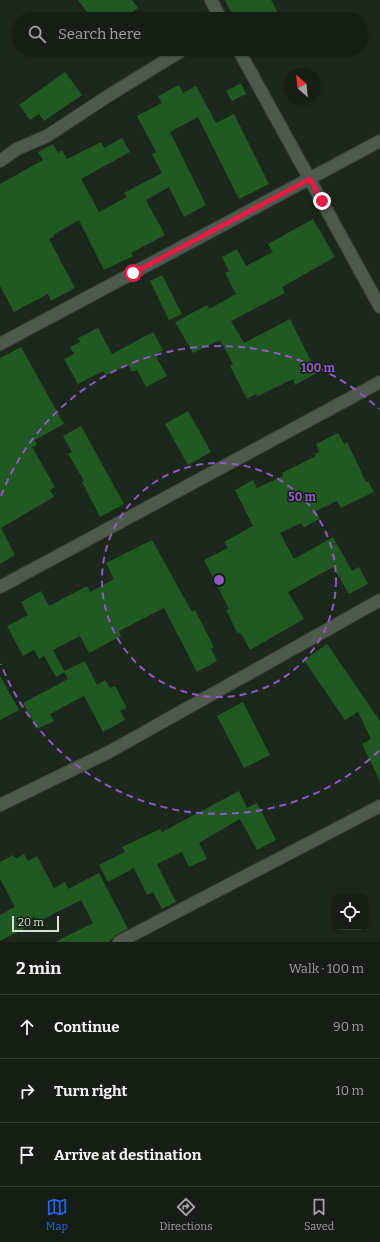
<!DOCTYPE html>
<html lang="en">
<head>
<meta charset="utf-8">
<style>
	body { margin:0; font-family:Bitter,serif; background:#1f271e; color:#f1f3f6 }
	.controls { position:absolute; right:12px; bottom:12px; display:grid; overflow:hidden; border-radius:8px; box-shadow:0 1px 3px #0004 }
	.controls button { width:36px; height:36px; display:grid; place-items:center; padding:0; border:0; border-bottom:1px solid #353c34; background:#161e15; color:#f1f3f6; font:20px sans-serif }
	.compass { position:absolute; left:284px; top:68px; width:36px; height:36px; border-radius:50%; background:#161e15; box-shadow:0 1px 3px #0004; rotate:333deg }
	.scale { position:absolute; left:12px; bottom:10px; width:47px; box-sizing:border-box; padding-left:4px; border:2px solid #d8e0d8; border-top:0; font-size:11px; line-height:14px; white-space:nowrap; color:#d8e0d8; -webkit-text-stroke:3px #131f13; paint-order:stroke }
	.stop { position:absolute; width:12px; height:12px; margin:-9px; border:3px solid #e11d48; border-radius:50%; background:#fff }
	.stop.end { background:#e11d48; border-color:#fff; box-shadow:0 1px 4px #0008 }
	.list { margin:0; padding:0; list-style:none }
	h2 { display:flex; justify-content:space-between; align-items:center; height:52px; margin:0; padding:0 16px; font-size:17px }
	h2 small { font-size:13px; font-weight:400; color:#9ea2a0 }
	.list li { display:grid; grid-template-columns:26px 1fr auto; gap:12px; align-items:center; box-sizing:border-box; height:64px; padding:0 16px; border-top:1px solid #353c34 }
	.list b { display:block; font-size:15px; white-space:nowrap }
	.list em { font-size:13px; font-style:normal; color:#9ea2a0 }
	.icon { flex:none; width:22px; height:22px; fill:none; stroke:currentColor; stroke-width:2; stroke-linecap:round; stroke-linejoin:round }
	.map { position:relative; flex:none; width:380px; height:942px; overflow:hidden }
	.search { position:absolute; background:#161e15; box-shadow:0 1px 3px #0004; left:12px; right:12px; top:12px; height:44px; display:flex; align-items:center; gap:10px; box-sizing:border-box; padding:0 14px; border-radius:22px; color:#9ea2a0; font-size:15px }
	.sheet { height:244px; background:#161e15 }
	nav { display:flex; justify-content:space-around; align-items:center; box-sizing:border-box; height:56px; border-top:1px solid #353c34; background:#161e15; font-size:11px; color:#9ea2a0 }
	nav a { display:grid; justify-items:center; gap:2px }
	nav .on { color:#2563eb }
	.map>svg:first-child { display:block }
	.building { fill:#215923 }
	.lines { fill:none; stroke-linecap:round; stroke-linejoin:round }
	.minor-casing { stroke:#394338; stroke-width:14 }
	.minor { stroke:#4d5a4c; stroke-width:12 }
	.route { stroke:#e11d48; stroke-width:5 }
	.ring { fill:none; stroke:#9259c5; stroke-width:2; stroke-dasharray:7 5 }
	.centre { fill:#9259c5; stroke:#131f13; stroke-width:2 }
	.ring-label { font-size:12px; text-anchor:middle; font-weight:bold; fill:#9259c5; stroke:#131f13; stroke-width:3; stroke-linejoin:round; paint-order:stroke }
</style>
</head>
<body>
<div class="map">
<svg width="380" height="942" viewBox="0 0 380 942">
	<rect width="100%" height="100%" fill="#1d281c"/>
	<!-- building -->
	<path class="building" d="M 78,0 L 132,0 L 138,8 L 122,19 L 92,19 Z
		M 225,0 L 271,0 L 281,19 L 246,19 L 242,12 L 233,16 Z
		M 65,72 L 82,95 L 44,121 L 39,114 L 30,120 L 19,105 Z
		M 241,83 L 246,94 L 232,101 L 226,91 Z
		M 179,85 L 183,93 L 196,86 L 216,123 L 234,114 L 269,184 L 239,199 L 198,117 L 170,132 L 206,205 L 184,217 L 169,187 L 146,200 L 165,235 L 131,253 L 133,256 L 104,270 L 79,220 L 53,235 L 54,236 L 49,239 L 75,288 L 51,301 L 48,294 L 14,312 L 0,286 L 0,184 L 43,160 L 38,152 L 53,144 L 58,153 L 62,150 L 67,159 L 101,142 L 104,148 L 122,138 L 130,152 L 81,179 L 99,212 L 127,197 L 124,193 L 162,173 L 152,154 L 156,152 L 137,116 L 162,103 L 158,96 Z
		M 313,219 L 335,257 L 282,287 L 285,293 L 231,321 L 244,343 L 290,319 L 317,373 L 295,385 L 293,379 L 258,396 L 256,394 L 247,399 L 230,366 L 233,364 L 220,340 L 193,353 L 175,322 L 207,305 L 209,309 L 236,294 L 225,273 L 229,271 L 222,257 L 237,249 L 246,266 L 273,252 L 268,244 Z
		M 162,275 L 182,314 L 169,320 L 150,281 Z
		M 98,328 L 112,354 L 153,332 L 163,350 L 155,355 L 167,376 L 146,387 L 137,370 L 132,372 L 128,364 L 106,375 L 103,371 L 78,384 L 64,359 L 74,354 L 70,347 L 80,342 L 78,338 Z
		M 21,347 L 64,424 L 35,440 L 37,445 L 32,447 L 55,487 L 50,490 L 54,497 L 1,528 L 15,555 L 0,564 L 0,358 Z
		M 188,411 L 211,452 L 188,465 L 165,424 Z
		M 81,426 L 124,504 L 100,517 L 82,482 L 84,481 L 68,454 L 72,452 L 63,436 Z
		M 338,433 L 344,444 L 347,442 L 366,482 L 368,481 L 374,492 L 341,508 L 337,501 L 316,511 L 320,519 L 304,527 L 301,523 L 280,533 L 294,559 L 333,537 L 352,571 L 359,567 L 368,584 L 349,594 L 333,567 L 288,592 L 304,619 L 250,650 L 240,632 L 238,634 L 226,610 L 229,609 L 204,560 L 228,548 L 224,542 L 253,526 L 235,490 L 253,480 L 257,488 L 283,476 L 282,473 L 316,456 L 315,454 L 319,452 L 316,444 Z
		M 152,540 L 192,612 L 195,610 L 214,647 L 211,649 L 217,661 L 197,672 L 164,608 L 119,631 L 121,636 L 89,653 L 80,636 L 53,650 L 65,672 L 56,677 L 44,656 L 39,659 L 34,650 L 23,656 L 7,626 L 28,615 L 21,602 L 41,591 L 49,606 L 87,586 L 90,592 L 114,579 L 106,563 Z
		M 327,644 L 380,721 L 380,781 L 362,744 L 371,739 L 358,712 L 345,720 L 304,660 Z
		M 85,661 L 97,685 L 105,680 L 110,688 L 115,686 L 127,708 L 120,711 L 125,720 L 103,732 L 84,696 L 50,714 L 54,721 L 37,729 L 23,703 L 68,679 L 64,671 Z
		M 0,676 L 19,710 L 0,720 Z
		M 243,702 L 270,755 L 244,768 L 217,716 Z
		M 239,791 L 247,808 L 257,803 L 276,840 L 257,850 L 240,819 L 199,843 L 207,859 L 189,867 L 182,852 L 157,864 L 176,902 L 162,909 L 153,892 L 147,895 L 134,868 L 108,882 L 99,865 L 125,852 L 122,847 L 160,829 L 162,832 Z
		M 24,854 L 28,861 L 37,856 L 54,888 L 65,882 L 68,889 L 99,873 L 128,929 L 116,935 L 109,942 L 55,942 L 93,923 L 81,900 L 0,941 L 0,915 L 15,907 L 0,879 L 0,862 L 13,855 L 16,859 Z"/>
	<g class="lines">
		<defs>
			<path id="minor" d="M 211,0 L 221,19
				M 238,49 L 380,307
				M 0,161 L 17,149 L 47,136 L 108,96 L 184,49
				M 0,344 L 380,141
				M 0,587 L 380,382
				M 0,805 L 109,752 L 380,600
				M 119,942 L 380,806"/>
		</defs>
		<!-- minor casing -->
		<use href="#minor" class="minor-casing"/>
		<!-- minor -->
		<use href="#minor" class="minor"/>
	</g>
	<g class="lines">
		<!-- route -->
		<path class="route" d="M 133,273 L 310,179 L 322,201"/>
	</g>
	<!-- distance rings -->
	<g class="ring">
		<circle cx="219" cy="580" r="117"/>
		<path d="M379 751A234 234 0 0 1 1 664M1 496A234 234 0 0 1 379 409"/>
	</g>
	<circle cx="219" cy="580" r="6" class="centre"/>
	<g class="ring-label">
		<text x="318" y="372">100 m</text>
		<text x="302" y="501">50 m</text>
	</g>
</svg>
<div class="controls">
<button><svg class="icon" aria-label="locate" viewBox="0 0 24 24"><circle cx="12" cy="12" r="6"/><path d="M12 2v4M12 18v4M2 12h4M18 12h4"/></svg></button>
</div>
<svg class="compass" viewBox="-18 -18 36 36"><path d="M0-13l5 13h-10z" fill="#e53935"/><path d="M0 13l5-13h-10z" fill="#9ea2a0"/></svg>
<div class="scale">20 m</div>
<div class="stop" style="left:133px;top:273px"></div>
<div class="stop end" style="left:322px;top:201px"></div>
<div class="search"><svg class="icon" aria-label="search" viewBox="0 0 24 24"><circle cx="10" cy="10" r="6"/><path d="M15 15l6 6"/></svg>Search here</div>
</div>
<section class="sheet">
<h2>2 min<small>Walk · 100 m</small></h2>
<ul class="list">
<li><svg class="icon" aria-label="ahead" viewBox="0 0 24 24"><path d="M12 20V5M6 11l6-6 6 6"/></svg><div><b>Continue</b></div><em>90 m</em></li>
<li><svg class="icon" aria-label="right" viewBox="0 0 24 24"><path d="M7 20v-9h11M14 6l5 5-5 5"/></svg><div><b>Turn right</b></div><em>10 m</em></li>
<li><svg class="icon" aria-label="arrive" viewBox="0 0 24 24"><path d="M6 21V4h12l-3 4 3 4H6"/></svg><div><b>Arrive at destination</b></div></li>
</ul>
</section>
<nav>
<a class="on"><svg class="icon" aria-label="map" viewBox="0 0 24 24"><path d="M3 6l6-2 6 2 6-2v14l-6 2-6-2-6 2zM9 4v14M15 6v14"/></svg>Map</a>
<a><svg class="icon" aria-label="directions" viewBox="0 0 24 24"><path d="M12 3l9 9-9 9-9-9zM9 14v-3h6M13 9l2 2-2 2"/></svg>Directions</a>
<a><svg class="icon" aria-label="saved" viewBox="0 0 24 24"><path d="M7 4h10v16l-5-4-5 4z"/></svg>Saved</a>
</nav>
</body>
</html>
